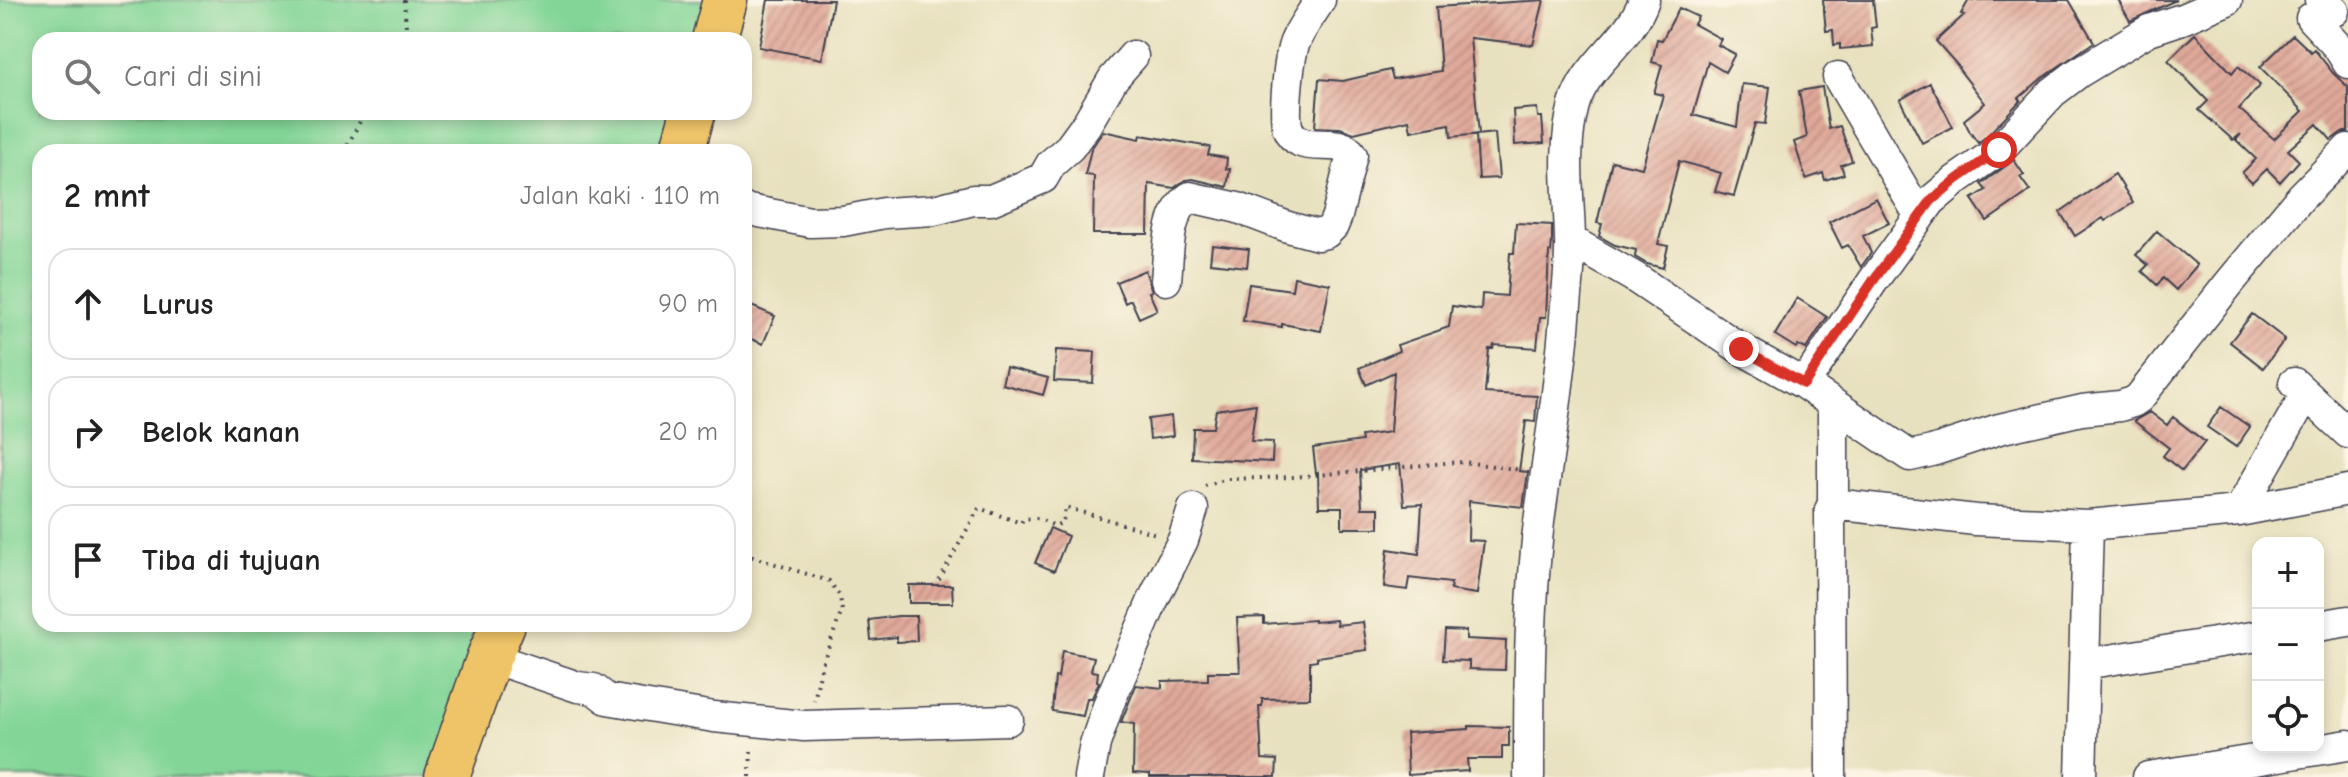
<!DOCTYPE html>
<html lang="id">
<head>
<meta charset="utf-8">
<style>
	body { margin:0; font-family:"Comic Neue",sans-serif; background:#f6f6f6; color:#222 }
	.controls { position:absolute; right:24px; bottom:24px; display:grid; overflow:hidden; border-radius:16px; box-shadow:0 4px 12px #0003 }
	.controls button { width:72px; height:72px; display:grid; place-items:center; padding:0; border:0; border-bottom:2px solid #e0e0e0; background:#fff; color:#222; font:40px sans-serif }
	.stop { position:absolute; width:24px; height:24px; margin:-18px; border:6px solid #d93025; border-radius:50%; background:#fff }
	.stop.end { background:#d93025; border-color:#fff; box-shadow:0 2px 8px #0008 }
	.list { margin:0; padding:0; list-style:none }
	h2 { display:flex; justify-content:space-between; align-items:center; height:104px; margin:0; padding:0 32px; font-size:34px }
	h2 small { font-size:26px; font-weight:400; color:#767676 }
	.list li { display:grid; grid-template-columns:52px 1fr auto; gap:24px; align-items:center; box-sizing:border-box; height:112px; margin:0 16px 16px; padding:0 16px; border:2px solid #e0e0e0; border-radius:24px }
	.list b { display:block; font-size:30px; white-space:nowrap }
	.list em { font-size:26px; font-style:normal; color:#767676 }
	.icon { flex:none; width:44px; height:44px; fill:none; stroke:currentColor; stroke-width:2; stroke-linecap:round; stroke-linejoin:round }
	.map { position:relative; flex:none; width:2348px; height:777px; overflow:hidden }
	.search { position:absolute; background:#fff; box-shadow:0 4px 12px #0003; left:32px; top:32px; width:720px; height:88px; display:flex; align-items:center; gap:20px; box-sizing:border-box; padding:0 28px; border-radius:24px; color:#767676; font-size:30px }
	.panel { position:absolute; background:#fff; box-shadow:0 4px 12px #0003; left:32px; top:144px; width:720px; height:488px; border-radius:24px }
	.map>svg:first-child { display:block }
	.green { fill:#82d597; stroke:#527c69; stroke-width:2 }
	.building { fill:url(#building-hatch) }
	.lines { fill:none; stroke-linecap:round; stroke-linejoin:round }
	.minor-casing { stroke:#403f4f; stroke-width:33 }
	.highway-casing { stroke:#403f4f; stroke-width:47 }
	.path { stroke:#403f4f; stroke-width:4; stroke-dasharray:2 6; stroke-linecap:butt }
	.minor { stroke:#fff; stroke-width:30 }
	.highway { stroke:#efc469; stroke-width:44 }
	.route { stroke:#d93025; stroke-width:10 }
</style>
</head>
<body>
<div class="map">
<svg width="2348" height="777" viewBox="0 0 2348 777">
	<defs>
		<pattern id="building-hatch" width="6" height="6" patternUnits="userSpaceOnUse" patternTransform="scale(2)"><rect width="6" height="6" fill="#dfa899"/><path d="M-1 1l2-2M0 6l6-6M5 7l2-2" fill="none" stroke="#bf9085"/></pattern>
	</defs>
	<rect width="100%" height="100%" fill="#fcf5e5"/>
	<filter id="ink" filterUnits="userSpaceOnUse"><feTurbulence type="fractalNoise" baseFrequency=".0125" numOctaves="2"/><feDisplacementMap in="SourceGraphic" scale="16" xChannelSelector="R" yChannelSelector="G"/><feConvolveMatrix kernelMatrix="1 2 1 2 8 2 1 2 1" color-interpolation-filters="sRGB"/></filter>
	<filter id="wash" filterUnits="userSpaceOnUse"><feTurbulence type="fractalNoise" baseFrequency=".006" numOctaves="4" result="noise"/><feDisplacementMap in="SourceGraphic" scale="32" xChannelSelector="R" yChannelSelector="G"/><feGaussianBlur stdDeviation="1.8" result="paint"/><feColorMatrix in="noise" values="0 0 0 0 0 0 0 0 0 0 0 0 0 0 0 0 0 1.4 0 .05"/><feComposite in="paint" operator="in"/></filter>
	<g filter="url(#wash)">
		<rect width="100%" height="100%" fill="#e8e1bf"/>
		<!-- green -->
		<path class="green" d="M 0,0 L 713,0 L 701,40 L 40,40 L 40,112 L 679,112 L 666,152 L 40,152 L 40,624 L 494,624 L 436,777 L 0,777 Z"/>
		<g id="blocks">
			<!-- building -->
			<path class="building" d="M 768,0 L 833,0 L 822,59 L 759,47 Z
				M 1544,0 L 1533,45 L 1470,38 L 1479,134 L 1451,137 L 1450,124 L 1411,131 L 1409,120 L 1354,133 L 1340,128 L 1315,127 L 1319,79 L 1343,81 L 1390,70 L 1393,79 L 1441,71 L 1436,7 Z
				M 1823,0 L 1873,0 L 1876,27 L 1871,28 L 1873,46 L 1840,49 L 1840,44 L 1834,45 L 1833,30 L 1826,31 Z
				M 1969,0 L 2069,0 L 2094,42 L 2042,78 L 2019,98 L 2021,100 L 1987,136 L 1978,143 L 1970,132 L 1964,120 L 1985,103 L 1958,68 L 1959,67 L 1936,41 L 1964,15 L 1961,14 Z
				M 2118,0 L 2176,0 L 2130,21 Z
				M 1679,8 L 1698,17 L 1694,24 L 1721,39 L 1718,45 L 1735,54 L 1725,72 L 1708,62 L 1693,115 L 1737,127 L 1742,84 L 1770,87 L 1765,124 L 1755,123 L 1734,196 L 1715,191 L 1721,173 L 1679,161 L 1658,244 L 1668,246 L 1663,268 L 1647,264 L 1635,257 L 1636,250 L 1615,245 L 1599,236 L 1602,224 L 1597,223 L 1612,161 L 1642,168 L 1663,95 L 1654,93 L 1662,65 L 1652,62 L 1657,39 L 1662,40 Z
				M 2195,34 L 2232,73 L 2238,66 L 2260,85 L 2239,109 L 2274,139 L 2303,111 L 2260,67 L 2293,35 L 2311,52 L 2314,49 L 2333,73 L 2348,87 L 2348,132 L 2342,132 L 2331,140 L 2317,124 L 2288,150 L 2299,161 L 2280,182 L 2267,169 L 2252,183 L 2242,173 L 2256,159 L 2236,140 L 2241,134 L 2233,140 L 2199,110 L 2208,101 L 2168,60 Z
				M 1930,83 L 1953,127 L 1922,143 L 1900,100 Z
				M 1822,87 L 1829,129 L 1840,126 L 1852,161 L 1841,165 L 1844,174 L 1825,180 L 1823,173 L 1806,179 L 1794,142 L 1807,137 L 1799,91 Z
				M 1537,108 L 1538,117 L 1542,117 L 1544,143 L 1515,145 L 1513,110 Z
				M 1103,131 L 1140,139 L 1141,135 L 1210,147 L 1208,155 L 1227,158 L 1226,169 L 1230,169 L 1227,187 L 1193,179 L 1185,180 L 1174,188 L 1149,184 L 1148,234 L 1093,234 L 1094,176 L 1085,175 L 1091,149 Z
				M 1495,133 L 1499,178 L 1479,179 L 1476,135 Z
				M 2014,160 L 2024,175 L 2020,177 L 2030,191 L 1987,221 L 1972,199 L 1986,190 L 1981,184 Z
				M 2115,174 L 2133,203 L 2105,221 L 2103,218 L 2075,236 L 2060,212 Z
				M 1876,198 L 1889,223 L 1863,236 L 1871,253 L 1861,267 L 1848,245 L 1842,248 L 1829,222 Z
				M 1516,223 L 1552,225 L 1552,240 L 1551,252 L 1549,252 L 1546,317 L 1540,317 L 1537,348 L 1494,345 L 1493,349 L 1489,349 L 1485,393 L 1537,396 L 1535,422 L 1526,421 L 1519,471 L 1528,472 L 1523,507 L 1469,501 L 1468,540 L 1484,541 L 1477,594 L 1450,590 L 1451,583 L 1409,578 L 1407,590 L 1384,587 L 1388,549 L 1419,554 L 1422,504 L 1404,505 L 1400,464 L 1360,470 L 1362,508 L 1379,508 L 1379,528 L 1342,528 L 1342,507 L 1319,507 L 1318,472 L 1316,473 L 1313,448 L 1362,441 L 1361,436 L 1390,432 L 1394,372 L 1366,385 L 1359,368 L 1399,351 L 1397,345 L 1449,327 L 1452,306 L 1481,310 L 1482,294 L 1507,296 L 1510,253 L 1514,253 Z
				M 2157,231 L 2197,265 L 2176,290 L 2163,278 L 2157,285 L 2142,271 L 2148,265 L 2136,255 Z
				M 1212,245 L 1249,249 L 1247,267 L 1210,263 Z
				M 1145,270 L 1152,291 L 1149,292 L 1157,310 L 1139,318 L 1131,300 L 1125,303 L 1116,282 Z
				M 1294,277 L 1330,284 L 1321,331 L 1282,324 L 1282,327 L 1243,321 L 1249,284 L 1292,290 Z
				M 1797,298 L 1827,317 L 1806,349 L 1798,345 L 1796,348 L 1775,335 Z
				M 744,303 L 775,316 L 763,344 L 744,336 Z
				M 2252,314 L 2285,339 L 2263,368 L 2230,342 Z
				M 1056,350 L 1095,352 L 1093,383 L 1054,381 Z
				M 1006,367 L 1048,378 L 1043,395 L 1002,384 Z
				M 1256,404 L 1251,441 L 1273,442 L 1272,462 L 1192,458 L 1193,428 L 1213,428 L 1216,410 Z
				M 2221,407 L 2250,427 L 2236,447 L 2207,427 Z
				M 2150,412 L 2167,425 L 2173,417 L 2205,442 L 2182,471 L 2163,456 L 2169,448 L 2134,421 Z
				M 1171,416 L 1173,436 L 1150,439 L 1148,419 Z
				M 1050,528 L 1068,536 L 1054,571 L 1035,563 Z
				M 909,585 L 952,585 L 953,603 L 909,603 Z
				M 898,616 L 916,616 L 917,641 L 897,642 L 897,637 L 871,640 L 869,620 Z
				M 1264,617 L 1264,624 L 1314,620 L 1314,622 L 1336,620 L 1337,625 L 1363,622 L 1367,650 L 1317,657 L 1317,660 L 1310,661 L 1310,698 L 1262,699 L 1262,706 L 1259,706 L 1262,759 L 1277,760 L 1276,777 L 1150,777 L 1150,774 L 1133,773 L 1134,724 L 1121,722 L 1136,685 L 1162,688 L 1162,681 L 1208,680 L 1208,672 L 1240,672 L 1237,618 Z
				M 1445,630 L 1466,631 L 1466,639 L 1506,641 L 1505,670 L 1469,669 L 1469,661 L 1443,660 Z
				M 1062,651 L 1094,657 L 1091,671 L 1098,672 L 1097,681 L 1099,682 L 1092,698 L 1087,698 L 1083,716 L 1052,711 L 1055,677 L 1058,678 Z
				M 1469,726 L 1509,727 L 1509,746 L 1502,746 L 1502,759 L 1467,759 L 1468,771 L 1408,775 L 1406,733 L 1469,729 Z"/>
		</g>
	</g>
	<g filter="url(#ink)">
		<use href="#blocks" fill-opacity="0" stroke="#403f4f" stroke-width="2"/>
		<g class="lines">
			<defs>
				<path id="minor" d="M 2320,0 L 2334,11 L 2311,18 L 2338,47 L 2348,63
					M 1838,77 L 1919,215
					M 744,209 L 810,222 L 843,221 L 884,213 L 934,210 L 973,200 L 991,200 L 1043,178 L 1051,164 L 1070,147 L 1086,125 L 1113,79 L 1133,56
					M 1570,240 L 1634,277 L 1741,349 L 1804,384 L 1910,456 L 1932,451 L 1999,429 L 2082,410 L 2120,406 L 2133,402 L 2139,398 L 2231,281 L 2301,197 L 2348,149
					M 1166,280 C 1169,253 1166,214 1190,197 L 1238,208 L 1288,227 L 1318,235 L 1326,233 L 1333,226 L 1337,216 L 1352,155 C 1342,138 1317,149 1301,142 C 1295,139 1290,134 1288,129 C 1283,115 1289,56 1295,42 C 1301,27 1312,14 1320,0
					M 2294,383 L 2348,433
					M 1804,384 L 1873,281 L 1931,201 L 1956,180 L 1999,150 L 2053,92 L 2078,73 L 2149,30 L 2182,19 L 2227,0
					M 1833,504 L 1833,404
					M 2239,511 L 2306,394
					M 2088,525 L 2239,511 L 2348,490
					M 2318,626 L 2348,621
					M 489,657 L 578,687 L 594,689 L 607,699 L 714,717 L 804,726 L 1008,720
					M 2084,664 L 2258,636
					M 1089,777 L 1095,744 L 1109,703 L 1154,598 L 1183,540 L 1193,509
					M 1529,777 C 1529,692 1529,607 1539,522 C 1548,454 1560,386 1565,317 C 1567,291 1571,264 1570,238 C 1569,195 1562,148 1574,105 C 1586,63 1630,41 1644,0
					M 1831,777 L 1830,510 L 1833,504 L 1976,520 L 2088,525 L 2081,777
					M 2148,777 L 2348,745"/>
				<path id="highway" d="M 714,40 L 725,0
					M 682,152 L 693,112
					M 447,777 L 489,657 L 503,624"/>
			</defs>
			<!-- minor casing -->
			<use href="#minor" class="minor-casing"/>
			<!-- highway casing -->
			<use href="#highway" class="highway-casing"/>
			<!-- path -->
			<path class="path" d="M 404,0 L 407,40
				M 344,152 L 365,112
				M 1205,486 L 1226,479 L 1295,477 L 1446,463 L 1464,462 L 1521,470
				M 744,554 L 829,581 L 840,596 L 842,611 L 822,664 L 814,701
				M 939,580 L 979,508 L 1021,523 L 1023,519 L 1038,518 L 1055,526 L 1063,522 L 1065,507 L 1156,534
				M 750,777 L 751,748"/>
			<!-- minor -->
			<use href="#minor" class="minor"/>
			<!-- highway -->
			<use href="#highway" class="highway"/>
		</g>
	</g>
	<g class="lines" filter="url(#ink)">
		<!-- route -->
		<path class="route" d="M 1741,349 L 1804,384 L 1873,281 L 1931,201 L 1956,180 L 1999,150"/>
	</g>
</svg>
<div class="controls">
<button>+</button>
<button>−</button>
<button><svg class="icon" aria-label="locate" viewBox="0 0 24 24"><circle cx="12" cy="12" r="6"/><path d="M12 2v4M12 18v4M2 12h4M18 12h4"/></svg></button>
</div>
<div class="stop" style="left:1999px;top:150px"></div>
<div class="stop end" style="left:1741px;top:349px"></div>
<div class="search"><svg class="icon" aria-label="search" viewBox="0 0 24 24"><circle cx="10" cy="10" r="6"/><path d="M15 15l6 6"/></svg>Cari di sini</div>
<section class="panel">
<h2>2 mnt<small>Jalan kaki · 110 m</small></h2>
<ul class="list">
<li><svg class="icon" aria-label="ahead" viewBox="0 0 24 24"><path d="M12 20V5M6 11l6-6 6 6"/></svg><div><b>Lurus</b></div><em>90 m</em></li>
<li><svg class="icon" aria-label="right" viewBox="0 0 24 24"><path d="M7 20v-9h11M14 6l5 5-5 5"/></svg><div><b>Belok kanan</b></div><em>20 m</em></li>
<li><svg class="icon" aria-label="arrive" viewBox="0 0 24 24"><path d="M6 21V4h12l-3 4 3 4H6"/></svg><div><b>Tiba di tujuan</b></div></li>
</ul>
</section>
</div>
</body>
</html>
